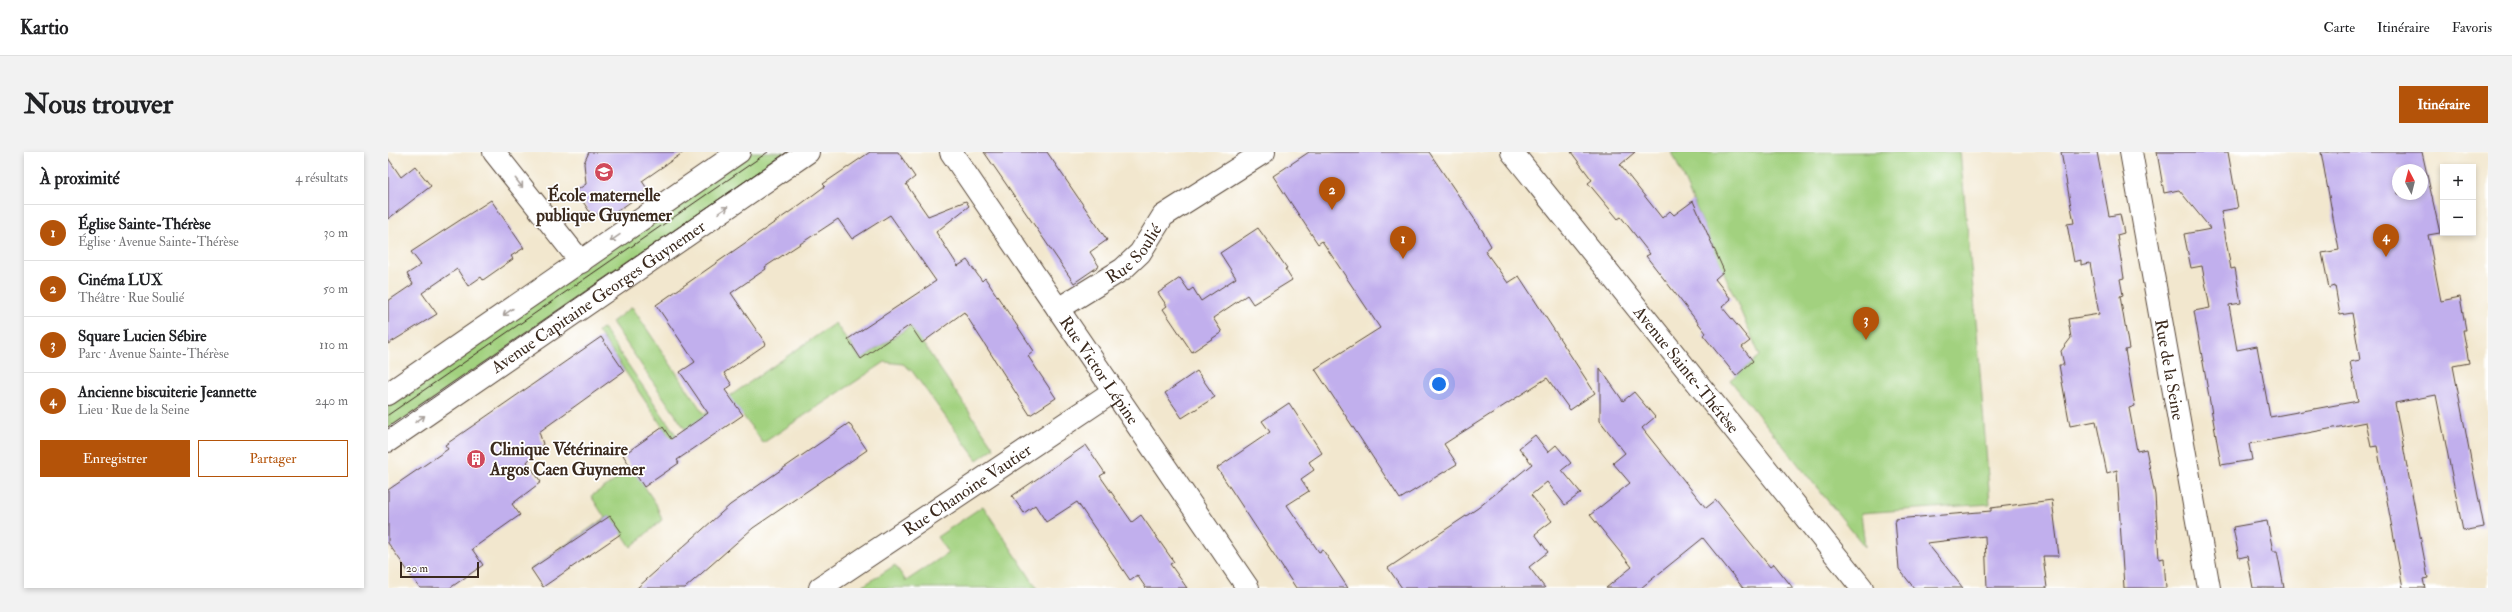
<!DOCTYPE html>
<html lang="fr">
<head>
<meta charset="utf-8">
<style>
	body { margin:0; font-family:"IM FELL Double Pica",serif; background:#f2f2f2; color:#202124 }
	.controls { position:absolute; right:12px; top:12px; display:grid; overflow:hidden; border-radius:0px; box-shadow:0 2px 6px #0003 }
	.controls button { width:36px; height:36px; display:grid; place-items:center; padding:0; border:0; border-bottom:1px solid #e0e0e0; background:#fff; color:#202124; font:20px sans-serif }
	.compass { position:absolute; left:2004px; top:12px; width:36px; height:36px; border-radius:50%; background:#fff; box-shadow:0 2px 6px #0003; rotate:353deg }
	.scale { position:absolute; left:12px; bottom:10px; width:79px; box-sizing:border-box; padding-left:4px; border:2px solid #3b2a1e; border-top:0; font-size:11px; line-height:14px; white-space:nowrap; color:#3b2a1e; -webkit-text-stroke:3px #fff; paint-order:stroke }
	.you { position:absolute; left:1051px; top:232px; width:14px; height:14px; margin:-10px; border:3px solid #fff; border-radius:50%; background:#1a73e8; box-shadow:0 0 0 6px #1a73e833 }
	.badge { display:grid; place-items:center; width:26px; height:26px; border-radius:50%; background:#b45309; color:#fff; font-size:13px; font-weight:700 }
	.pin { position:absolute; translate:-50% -33px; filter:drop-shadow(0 1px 2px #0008) }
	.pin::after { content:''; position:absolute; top:21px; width:14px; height:12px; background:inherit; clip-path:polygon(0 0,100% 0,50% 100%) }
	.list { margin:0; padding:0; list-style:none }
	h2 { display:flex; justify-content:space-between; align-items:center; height:52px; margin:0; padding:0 16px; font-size:17px }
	h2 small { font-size:13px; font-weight:400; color:#757577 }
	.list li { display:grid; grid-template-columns:26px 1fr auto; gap:12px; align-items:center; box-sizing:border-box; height:56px; padding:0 16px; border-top:1px solid #e0e0e0 }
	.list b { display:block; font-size:15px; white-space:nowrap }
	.list p { margin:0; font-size:13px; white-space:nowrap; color:#757577 }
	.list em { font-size:13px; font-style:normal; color:#757577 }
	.actions { display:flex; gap:8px; padding:12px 16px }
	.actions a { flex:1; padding:9px 0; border:1px solid #b45309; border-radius:0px; text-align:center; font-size:14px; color:#b45309 }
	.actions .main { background:#b45309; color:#fff }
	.map { position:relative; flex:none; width:2100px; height:436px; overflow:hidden; border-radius:0px }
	header { display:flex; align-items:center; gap:24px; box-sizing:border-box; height:56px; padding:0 20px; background:#fff; border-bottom:1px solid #e0e0e0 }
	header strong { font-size:19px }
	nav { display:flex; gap:22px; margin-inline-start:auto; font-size:14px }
	.intro { display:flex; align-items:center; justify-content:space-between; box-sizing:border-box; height:96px; padding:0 24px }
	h1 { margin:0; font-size:28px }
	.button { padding:10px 18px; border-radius:0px; background:#b45309; color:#fff; font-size:14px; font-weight:700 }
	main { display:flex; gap:24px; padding:0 24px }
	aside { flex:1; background:#fff; border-radius:0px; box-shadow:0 2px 6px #0003 }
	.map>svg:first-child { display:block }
	.green { fill:#a2d17f; stroke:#6e7e4e }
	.building { fill:#c1afed; fill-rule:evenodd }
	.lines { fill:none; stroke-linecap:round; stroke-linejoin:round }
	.minor-casing { stroke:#564638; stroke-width:24 }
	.minor { stroke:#fff; stroke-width:22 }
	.tram { stroke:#3b2a1e; stroke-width:1 }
	.oneway { stroke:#a79f9a }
	.labels { text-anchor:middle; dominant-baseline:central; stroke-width:3.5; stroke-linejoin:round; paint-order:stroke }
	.poi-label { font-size:17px; font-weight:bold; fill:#3b2a1e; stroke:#fff }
	.street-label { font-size:17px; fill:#3b2a1e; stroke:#fff }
</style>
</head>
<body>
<header>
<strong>Kartio</strong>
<nav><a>Carte</a><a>Itinéraire</a><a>Favoris</a></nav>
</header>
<div class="intro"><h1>Nous trouver</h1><a class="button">Itinéraire</a></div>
<main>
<aside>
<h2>À proximité<small>4 résultats</small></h2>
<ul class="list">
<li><span class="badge">1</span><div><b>Église Sainte-Thérèse</b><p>Église · Avenue Sainte-Thérèse</p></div><em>30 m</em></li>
<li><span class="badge">2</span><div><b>Cinéma LUX</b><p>Théâtre · Rue Soulié</p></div><em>50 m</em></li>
<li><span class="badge">3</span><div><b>Square Lucien Sébire</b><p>Parc · Avenue Sainte-Thérèse</p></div><em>110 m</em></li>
<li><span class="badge">4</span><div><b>Ancienne biscuiterie Jeannette</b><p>Lieu · Rue de la Seine</p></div><em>240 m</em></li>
</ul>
<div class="actions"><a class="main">Enregistrer</a><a>Partager</a></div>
</aside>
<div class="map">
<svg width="2100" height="436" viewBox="0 0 2100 436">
	<rect width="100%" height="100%" fill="#fff"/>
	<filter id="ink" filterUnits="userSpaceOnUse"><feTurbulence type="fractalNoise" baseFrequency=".025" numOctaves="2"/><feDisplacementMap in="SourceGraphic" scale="8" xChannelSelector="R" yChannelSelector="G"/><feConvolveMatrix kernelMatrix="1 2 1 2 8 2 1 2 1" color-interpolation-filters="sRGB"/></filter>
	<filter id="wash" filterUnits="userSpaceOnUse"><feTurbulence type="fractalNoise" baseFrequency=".012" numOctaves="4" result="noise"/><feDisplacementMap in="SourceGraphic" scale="16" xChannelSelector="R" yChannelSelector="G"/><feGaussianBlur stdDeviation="0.9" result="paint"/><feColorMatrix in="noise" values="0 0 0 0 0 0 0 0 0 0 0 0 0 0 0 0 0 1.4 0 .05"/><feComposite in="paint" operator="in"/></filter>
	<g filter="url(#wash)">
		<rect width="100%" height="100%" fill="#f2e7ce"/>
		<!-- green -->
		<path class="green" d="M 363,0 L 395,0 L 397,7 L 0,280 L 0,250 Z
			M 1284,0 L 1572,0 L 1589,179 L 1602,352 L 1473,361 L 1477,395 L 1342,228 L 1372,204 Z
			M 244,155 L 316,262 L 447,171 L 473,207 L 523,174 L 606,296 L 589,308 L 524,219 L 515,212 L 497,210 L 375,291 L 342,246 L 308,270 L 308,293 L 224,170 Z
			M 215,176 L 299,299 L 284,289 L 210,179 Z
			M 245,317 L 268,352 L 274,368 L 243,395 L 222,364 L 143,417 L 217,366 L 203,344 Z
			M 595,354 L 649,436 L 476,436 L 475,434 L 507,413 L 518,429 L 560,401 L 549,385 Z"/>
		<g id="blocks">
			<!-- building -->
			<path class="building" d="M 201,0 L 296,0 L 254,29 L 260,38 L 225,62 L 220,55 L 205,65 L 188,39 L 198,32 L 196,11 Z
				M 482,0 L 510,0 L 527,25 L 518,32 L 540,64 L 578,49 L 581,54 L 548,80 L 570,114 L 579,108 L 594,129 L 597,126 L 646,199 L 640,204 L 668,246 L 642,263 L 576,160 L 534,191 L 522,173 L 473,207 L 460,187 L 548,129 L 502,63 L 464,87 L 450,67 L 377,115 L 378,117 L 343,141 L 378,192 L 336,221 L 344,233 L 337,238 L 355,263 L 289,308 L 291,311 L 256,335 L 235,303 L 275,275 L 283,287 L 320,261 L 292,220 L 307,210 L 268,153 L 413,52 L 437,34 L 435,32 Z
				M 596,0 L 659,0 L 719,88 L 702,100 L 711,114 L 686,131 Z
				M 921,0 L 1041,0 L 1094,78 L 1103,94 L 1097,99 L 1120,131 L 1131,124 L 1207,241 L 1182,258 L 1159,226 L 1056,292 L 1069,312 L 1012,347 L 927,217 L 992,176 L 934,89 L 930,92 L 885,24 Z
				M 1183,0 L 1247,0 L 1232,13 L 1274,66 L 1282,59 L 1286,63 L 1305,49 L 1336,119 L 1327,127 L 1343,147 L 1334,155 L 1362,189 L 1354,195 L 1365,209 L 1348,224 L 1315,183 L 1318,181 L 1258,104 L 1262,102 L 1233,65 L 1230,67 L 1200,31 L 1204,28 Z
				M 1673,0 L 1709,0 L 1721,64 L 1732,62 L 1736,81 L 1729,83 L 1736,126 L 1732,127 L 1735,143 L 1732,144 L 1741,197 L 1737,198 L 1747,254 L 1741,256 L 1749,299 L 1758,297 L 1767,343 L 1771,407 L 1776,406 L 1778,436 L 1736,436 L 1729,318 L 1719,321 L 1708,269 L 1682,274 L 1671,213 L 1676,213 L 1673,199 L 1683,186 L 1680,167 L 1711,162 L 1702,111 L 1693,113 L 1693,108 L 1686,110 L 1679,72 L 1686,71 Z
				M 1769,0 L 1840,0 L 1850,56 L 1833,59 L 1843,117 L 1847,116 L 1853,151 L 1841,153 L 1849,198 L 1869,194 L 1882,265 L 1970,249 L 1962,210 L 1972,208 L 1964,161 L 1952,163 L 1947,134 L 1941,136 L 1934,101 L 1951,98 L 1933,0 L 2034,0 L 2052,81 L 2040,83 L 2053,149 L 2072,145 L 2078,178 L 2075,178 L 2081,211 L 2065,214 L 2096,375 L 2075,379 L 2048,243 L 2007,251 L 2040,426 L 2035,427 L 2037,436 L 2015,436 L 1989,294 L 1983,295 L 1978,270 L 1861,292 L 1864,308 L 1833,313 L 1806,159 L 1822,156 L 1814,114 L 1803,116 L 1796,82 L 1823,77 L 1791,38 L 1776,41 ZM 2010,18 L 2034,18 L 2034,42 L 2010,42 Z
				M 0,6 L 13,25 L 27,14 L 43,34 L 0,67 Z
				M 103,48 L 136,96 L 123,104 L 125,107 L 95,128 L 93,125 L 80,134 L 69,117 L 34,141 L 49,162 L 0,192 L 0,149 L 25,132 L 19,122 L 33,113 L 23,100 Z
				M 870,76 L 899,116 L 897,117 L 904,128 L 865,152 L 859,143 L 825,166 L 834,180 L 804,200 L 775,157 L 779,154 L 770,141 L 792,126 L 801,139 L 805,136 L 813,149 L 848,126 L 832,101 Z
				M 213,185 L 236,219 L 151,280 L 155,292 L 139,310 L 153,330 L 124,352 L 132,363 L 84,397 L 95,413 L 62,436 L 32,436 L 0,391 L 0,338 L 60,297 L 57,293 Z
				M 1212,216 L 1235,249 L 1246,240 L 1267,265 L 1254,276 L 1318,356 L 1328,348 L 1382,415 L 1386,412 L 1405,436 L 1355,436 L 1315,386 L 1253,436 L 1218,436 L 1244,415 L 1202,363 L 1242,331 L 1225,311 L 1237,301 L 1212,269 Z
				M 809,219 L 827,245 L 794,266 L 777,241 Z
				M 901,251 L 934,301 L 921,310 L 926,318 L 913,327 L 921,339 L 899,353 L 931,400 L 935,398 L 960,436 L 908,436 L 829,316 L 882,280 L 874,269 Z
				M 461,271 L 479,298 L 365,376 L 297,436 L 249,436 L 342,353 Z
				M 1147,283 L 1160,300 L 1168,293 L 1183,311 L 1174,318 L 1193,341 L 1177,353 L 1159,330 L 1143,343 L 1164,369 L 1147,382 L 1160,400 L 1141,415 L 1157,436 L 1014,436 L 1000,416 L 1090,356 L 1144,312 L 1131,296 Z
				M 698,293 L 717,321 L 712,324 L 744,370 L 753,363 L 786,410 L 782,412 L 799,436 L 758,436 L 749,423 L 742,428 L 689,350 L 658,370 L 647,353 L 636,361 L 624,344 Z
				M 1664,348 L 1671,404 L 1655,404 L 1659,436 L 1599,436 L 1597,384 L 1539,391 L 1575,436 L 1526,436 L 1511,417 L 1507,367 L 1603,359 L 1603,356 Z
				M 222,364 L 234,381 L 155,435 L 143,417 Z
				M 1879,369 L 1885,399 L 1889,399 L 1896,436 L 1865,436 L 1859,404 L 1851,406 L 1845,375 Z"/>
		</g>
	</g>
	<g filter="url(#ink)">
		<use href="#blocks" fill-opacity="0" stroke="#564638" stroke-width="1"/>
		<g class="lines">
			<defs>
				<g id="minor">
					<path d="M 106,0 L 193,110"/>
					<path id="s1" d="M 563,0 L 860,436"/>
					<path id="s2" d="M 1124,0 L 1474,436"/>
					<path id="s3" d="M 1743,0 L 1821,436"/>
					<path id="s4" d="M 670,157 L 735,117 L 752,101 L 775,64 L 876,0"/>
					<path d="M 0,242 L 351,0"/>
					<path id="s5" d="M 0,289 L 420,0"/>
					<path id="s6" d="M 432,436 L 726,239"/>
				</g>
			</defs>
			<!-- minor casing -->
			<use href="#minor" class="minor-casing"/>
			<!-- minor -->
			<use href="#minor" class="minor"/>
			<!-- tram -->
			<path class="tram" d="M 0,263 L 380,0
				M 0,277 L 399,0"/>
		</g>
		<!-- one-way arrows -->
		<defs><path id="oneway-shaft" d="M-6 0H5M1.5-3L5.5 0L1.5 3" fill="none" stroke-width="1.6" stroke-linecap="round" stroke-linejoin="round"/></defs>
		<g class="oneway">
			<use href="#oneway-shaft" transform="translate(131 31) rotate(52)"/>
			<use href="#oneway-shaft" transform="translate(335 58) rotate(-35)"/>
			<use href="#oneway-shaft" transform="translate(227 86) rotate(145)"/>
			<use href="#oneway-shaft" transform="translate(120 160) rotate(145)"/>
			<use href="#oneway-shaft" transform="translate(32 267) rotate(-35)"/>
		</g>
	</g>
	<!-- icons -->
	<defs>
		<symbol id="school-disc" viewBox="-11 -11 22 22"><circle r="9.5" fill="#d1495b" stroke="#fff"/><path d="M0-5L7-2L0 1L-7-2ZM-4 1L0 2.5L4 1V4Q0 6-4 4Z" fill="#fff"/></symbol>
		<symbol id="building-disc" viewBox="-11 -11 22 22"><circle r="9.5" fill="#d1495b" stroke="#fff"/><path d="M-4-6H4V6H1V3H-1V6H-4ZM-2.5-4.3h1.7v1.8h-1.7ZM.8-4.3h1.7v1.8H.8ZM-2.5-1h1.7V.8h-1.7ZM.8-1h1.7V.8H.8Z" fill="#fff"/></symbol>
	</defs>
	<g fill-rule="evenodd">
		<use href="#school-disc" x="205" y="9" width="22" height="22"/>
		<use href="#building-disc" x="77" y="296" width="22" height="22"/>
	</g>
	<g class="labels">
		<!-- poi labels -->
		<g class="poi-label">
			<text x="216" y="43">École maternelle<tspan x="216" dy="20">publique Guynemer</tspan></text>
			<text x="102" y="297" text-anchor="start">Clinique Vétérinaire<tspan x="102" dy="20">Argos Caen Guynemer</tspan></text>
		</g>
		<!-- street labels -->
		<g class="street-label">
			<text stroke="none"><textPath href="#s4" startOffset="95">Rue Soulié</textPath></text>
			<text stroke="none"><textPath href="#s5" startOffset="255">Avenue Capitaine Georges Guynemer</textPath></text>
			<text stroke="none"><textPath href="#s1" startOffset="264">Rue Victor Lépine</textPath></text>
			<text stroke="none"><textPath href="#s2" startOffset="279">Avenue Sainte-Thérèse</textPath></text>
			<text stroke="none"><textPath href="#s3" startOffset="221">Rue de la Seine</textPath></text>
			<text stroke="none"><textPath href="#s6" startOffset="177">Rue Chanoine Vautier</textPath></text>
		</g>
	</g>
</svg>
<div class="controls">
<button>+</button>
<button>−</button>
</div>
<svg class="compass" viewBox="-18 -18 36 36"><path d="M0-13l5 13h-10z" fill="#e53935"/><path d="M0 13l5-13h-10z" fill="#757577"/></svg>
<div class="scale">20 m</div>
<div class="you"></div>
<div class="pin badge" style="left:1015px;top:107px">1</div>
<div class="pin badge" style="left:944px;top:58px">2</div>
<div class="pin badge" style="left:1478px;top:188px">3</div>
<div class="pin badge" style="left:1998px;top:105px">4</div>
</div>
</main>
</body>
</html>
